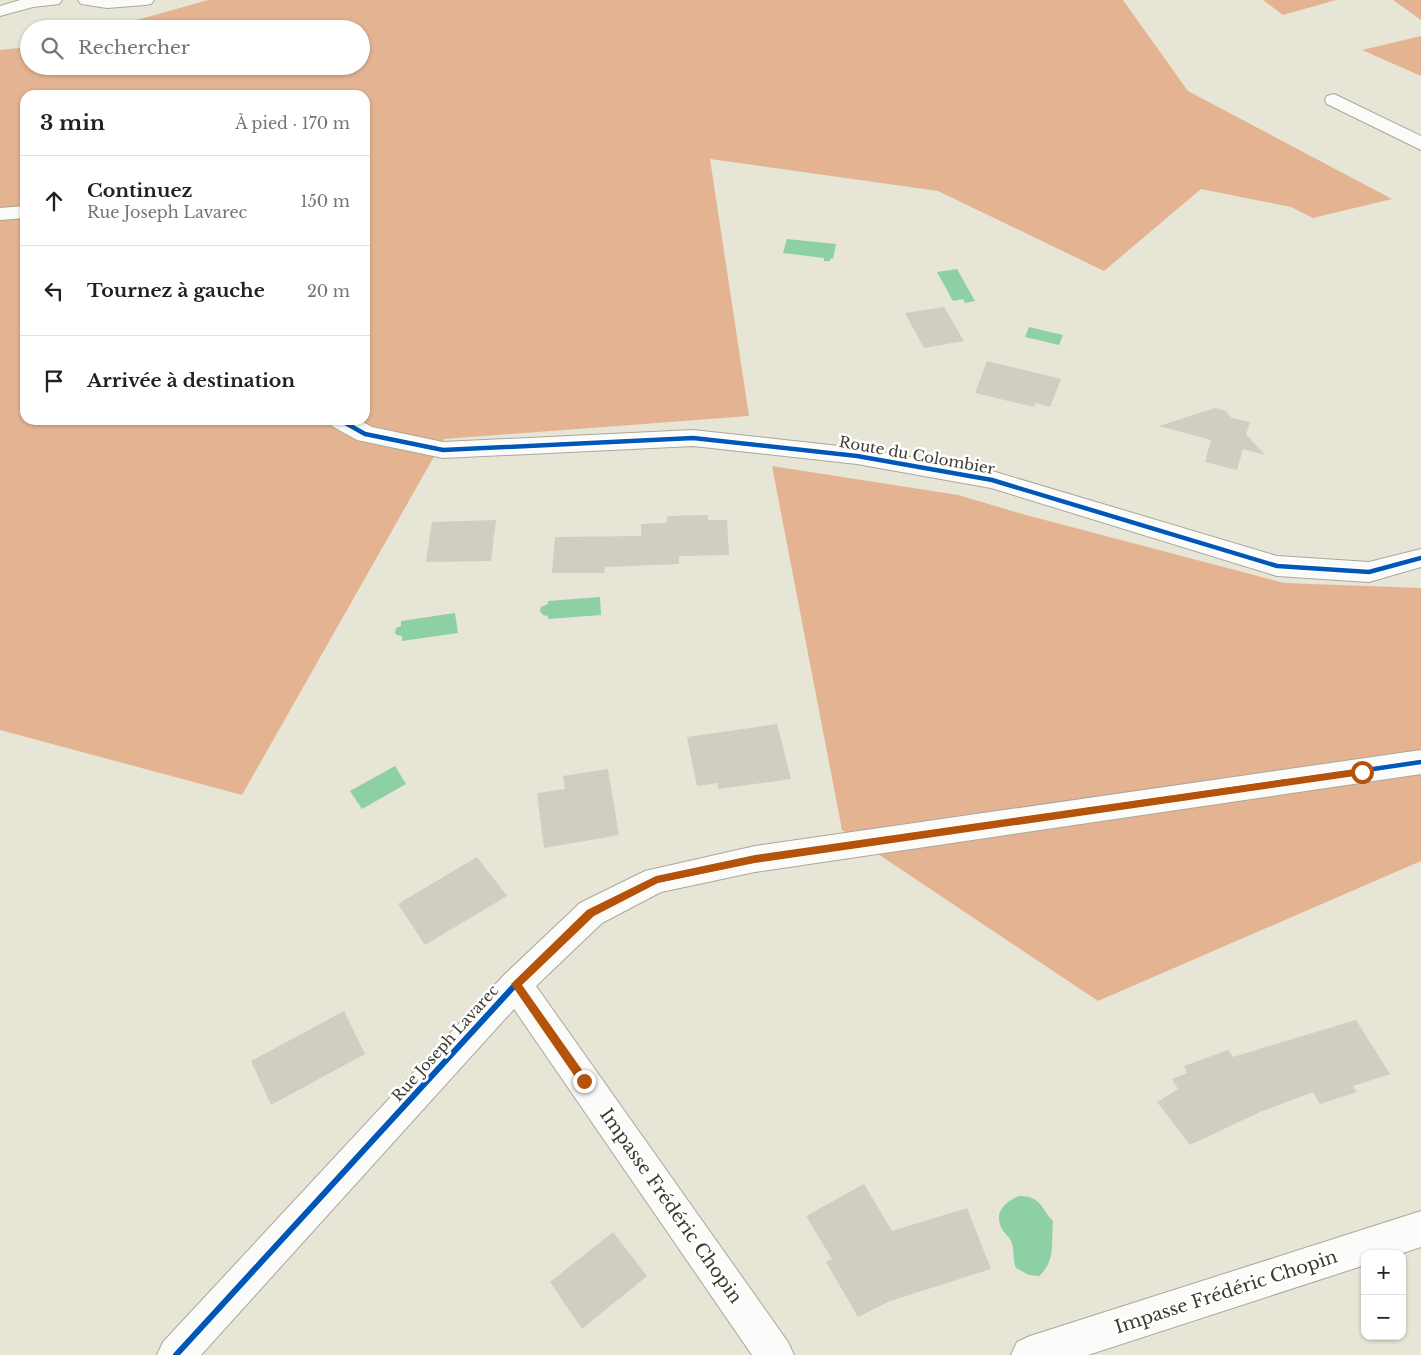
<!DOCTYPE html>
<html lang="fr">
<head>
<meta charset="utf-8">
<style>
	body { margin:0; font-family:"Libre Baskerville",serif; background:#f6f6f6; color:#202124 }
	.controls { position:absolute; right:15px; bottom:15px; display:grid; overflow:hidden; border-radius:10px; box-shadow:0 1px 4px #0004 }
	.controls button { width:45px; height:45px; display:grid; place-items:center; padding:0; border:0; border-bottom:1px solid #e0e0e0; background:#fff; color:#202124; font:25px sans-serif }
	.stop { position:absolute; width:15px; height:15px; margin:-11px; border:4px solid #b45309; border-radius:50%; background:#fff }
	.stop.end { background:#b45309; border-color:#fff; box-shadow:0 1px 5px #0008 }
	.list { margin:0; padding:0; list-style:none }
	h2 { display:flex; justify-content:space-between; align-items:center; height:65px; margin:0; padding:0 20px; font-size:21px }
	h2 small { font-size:16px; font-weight:400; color:#757577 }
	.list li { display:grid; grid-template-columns:32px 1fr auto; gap:15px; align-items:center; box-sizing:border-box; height:90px; padding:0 20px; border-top:1px solid #e0e0e0 }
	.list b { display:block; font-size:19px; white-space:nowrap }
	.list p { margin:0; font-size:16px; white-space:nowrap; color:#757577 }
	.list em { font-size:16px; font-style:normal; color:#757577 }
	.icon { flex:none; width:28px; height:28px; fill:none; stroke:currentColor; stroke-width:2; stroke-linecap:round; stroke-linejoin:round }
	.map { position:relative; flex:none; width:1421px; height:1355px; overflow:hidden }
	.search { position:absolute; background:#fff; box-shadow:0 1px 4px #0004; left:20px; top:20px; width:350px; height:55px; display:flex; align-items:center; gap:12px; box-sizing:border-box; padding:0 18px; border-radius:28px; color:#757577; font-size:19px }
	.panel { position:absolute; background:#fff; box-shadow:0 1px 4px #0004; left:20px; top:90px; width:350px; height:335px; border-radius:15px }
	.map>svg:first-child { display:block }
	.forest { fill:#e4b492; fill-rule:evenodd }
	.water { fill:#8dd0a4 }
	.building { fill:#d1cdc1 }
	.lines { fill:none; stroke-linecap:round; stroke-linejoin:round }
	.minor-casing { stroke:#a9a89c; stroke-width:2 }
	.minor { fill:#fbfbf9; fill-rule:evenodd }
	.cycleway-far1-casing { stroke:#fff; stroke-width:8 }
	.cycleway-casing { stroke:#fff; stroke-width:9 }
	.cycleway-far1 { stroke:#0057b8; stroke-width:4.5 }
	.cycleway { stroke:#0057b8; stroke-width:6 }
	.route { fill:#b45309 }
	.labels { text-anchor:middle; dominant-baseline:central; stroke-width:5; stroke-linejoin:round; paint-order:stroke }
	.street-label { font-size:15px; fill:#3c3b30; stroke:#fff }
	.near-street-label { font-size:18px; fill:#3c3b30; stroke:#fff }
</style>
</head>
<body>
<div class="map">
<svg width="1421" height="1355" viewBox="0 0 1421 1355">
	<rect width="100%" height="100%" fill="#e7e5d6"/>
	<!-- forest -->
	<path class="forest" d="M 208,0 L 1123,0 L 1188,91 L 1392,199 L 1313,218 L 1291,207 L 1201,189 L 1104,271 L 938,191 L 710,159 L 749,416 L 444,439 L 242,795 L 0,730 L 0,50 L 29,47 L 29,66 L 361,66 L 361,29 L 105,29 ZM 25,95 L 365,95 L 365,420 L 25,420 Z
		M 1263,0 L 1336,0 L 1283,15 Z
		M 1393,0 L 1421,0 L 1421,20 Z
		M 1421,36 L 1421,76 L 1362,50 Z
		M 772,466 L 958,495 L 1026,515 L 1284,583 L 1421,588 L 1421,861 L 1098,1001 L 842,830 Z"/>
	<!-- water -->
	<path class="water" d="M 787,239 L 836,244 L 833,259 L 831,258 L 830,261 L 824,261 L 824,258 L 783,253 Z
		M 957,269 L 975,301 L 965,303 L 963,299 L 953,301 L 937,272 Z
		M 1029,327 L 1063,335 L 1059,345 L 1025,337 Z
		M 600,597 L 601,615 L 548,619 L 548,616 L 543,615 L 540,611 L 541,607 L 548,604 L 548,601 Z
		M 455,613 L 458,633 L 402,641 L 402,636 L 397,635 L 395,633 L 396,628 L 401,626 L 401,621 Z
		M 395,766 L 406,784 L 362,809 L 350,791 Z
		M 1019,1196 C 1041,1196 1040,1207 1053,1221 C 1051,1241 1056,1262 1039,1276 L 1029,1275 L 1016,1268 C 1012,1259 1015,1249 1011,1241 C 1009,1236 1004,1233 1002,1229 C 993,1212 1005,1202 1019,1196 Z"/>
	<!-- building -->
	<path class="building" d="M 944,307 L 964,341 L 924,348 L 905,313 Z
		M 987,361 L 1061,379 L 1050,407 L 1036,403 L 1034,407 L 975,393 Z
		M 1215,408 L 1225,411 L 1232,418 L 1250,422 L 1246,434 L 1265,455 L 1243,449 L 1237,470 L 1205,462 L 1211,440 L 1159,426 Z
		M 708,515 L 708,520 L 727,520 L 729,555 L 679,556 L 679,564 L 605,567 L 604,573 L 552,573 L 555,537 L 641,536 L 641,524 L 667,523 L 667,516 Z
		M 496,520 L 491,561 L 426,562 L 432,522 Z
		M 777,724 L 791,779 L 718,789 L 718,783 L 697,786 L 687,737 Z
		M 608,769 L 619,835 L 544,848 L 537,793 L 565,789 L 563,776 Z
		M 477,857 L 507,896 L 425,945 L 398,904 Z
		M 344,1011 L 365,1054 L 271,1105 L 251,1061 Z
		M 1356,1020 L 1390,1074 L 1353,1086 L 1357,1092 L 1320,1104 L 1313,1092 L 1260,1112 L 1190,1145 L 1157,1102 L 1178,1089 L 1172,1079 L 1187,1073 L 1184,1066 L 1228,1050 L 1233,1057 Z
		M 864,1184 L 892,1231 L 967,1208 L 991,1269 L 890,1301 L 858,1317 L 826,1262 L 832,1259 L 806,1216 Z
		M 613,1232 L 647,1276 L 582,1329 L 550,1282 Z"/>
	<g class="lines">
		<defs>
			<path id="minor" d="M 20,0 L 62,0 L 59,4 L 33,7 L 0,16 L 0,6 Z
				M 78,0 L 154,0 L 151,4 L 145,5 L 107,8 L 81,4 Z
				M 1334,94 L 1421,136 L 1421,150 L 1327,104 L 1325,100 L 1327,96 Z
				M 25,206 L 25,218 L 0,220 L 0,208 Z
				M 328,420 L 359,420 L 372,427 L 443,442 L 693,430 L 857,448 L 992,471 L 1277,556 L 1369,562 L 1421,549 L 1421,567 L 1369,582 L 1277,576 L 991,488 L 857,464 L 693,446 L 443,458 L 357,440 L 332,426 Z
				M 1421,750 L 1421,774 L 755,872 L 661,892 L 602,923 L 536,986 L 788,1342 L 794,1355 L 752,1355 L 514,1009 L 201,1355 L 157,1355 L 163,1342 L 505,974 L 580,903 L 645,871 L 755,846 Z
				M 1421,1211 L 1421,1247 L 1400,1254 L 1365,1254 L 1365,1265 L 1088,1355 L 1011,1355 L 1017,1342 L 1030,1336 Z"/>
		</defs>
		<!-- minor casing -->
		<use href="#minor" class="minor-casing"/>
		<!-- minor -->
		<use href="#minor" class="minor"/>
		<defs>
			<path id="cycleway-far1" d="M 340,420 L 365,434 L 443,450 L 693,438 L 857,456 L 992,480 L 1277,566 L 1369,572 L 1421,558
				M 1278,783 L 1421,762"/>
			<path id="cycleway" d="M 176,1355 L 516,984 L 591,913 L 656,880 L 755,859 L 1287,782"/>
		</defs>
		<!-- cycleway-far1 casing -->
		<use href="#cycleway-far1" class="cycleway-far1-casing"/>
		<!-- cycleway casing -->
		<use href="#cycleway" class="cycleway-casing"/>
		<!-- cycleway-far1 -->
		<use href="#cycleway-far1" class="cycleway-far1"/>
		<!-- cycleway -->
		<use href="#cycleway" class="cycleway"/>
	</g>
	<!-- route -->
	<path class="route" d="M 1362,768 L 1366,772 L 1362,775 L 755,863 L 658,883 L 594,916 L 522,985 L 587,1077 L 588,1081 L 584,1086 L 580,1084 L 511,984 L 587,910 L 656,876 L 755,855 Z"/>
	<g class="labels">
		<!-- street labels -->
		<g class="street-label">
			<text transform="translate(917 455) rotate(10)">Route du Colombier</text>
			<text transform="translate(445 1043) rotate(-48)">Rue Joseph Lavarec</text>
		</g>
		<!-- near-street labels -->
		<g class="near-street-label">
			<text transform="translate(671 1206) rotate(55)">Impasse Frédéric Chopin</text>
			<text transform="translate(1226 1292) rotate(-18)">Impasse Frédéric Chopin</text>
		</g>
	</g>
</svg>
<div class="controls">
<button>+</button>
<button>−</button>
</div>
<div class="stop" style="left:1362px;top:772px"></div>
<div class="stop end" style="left:584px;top:1081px"></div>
<div class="search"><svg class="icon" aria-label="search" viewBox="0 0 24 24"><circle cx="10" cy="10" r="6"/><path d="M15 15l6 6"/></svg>Rechercher</div>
<section class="panel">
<h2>3 min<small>À pied · 170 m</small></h2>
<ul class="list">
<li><svg class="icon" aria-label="ahead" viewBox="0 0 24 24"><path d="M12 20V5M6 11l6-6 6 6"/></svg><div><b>Continuez</b><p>Rue Joseph Lavarec</p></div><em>150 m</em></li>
<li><svg class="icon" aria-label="left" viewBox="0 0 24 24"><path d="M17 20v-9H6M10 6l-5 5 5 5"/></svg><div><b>Tournez à gauche</b></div><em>20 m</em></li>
<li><svg class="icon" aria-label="arrive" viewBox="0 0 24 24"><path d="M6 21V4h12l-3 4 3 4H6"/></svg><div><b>Arrivée à destination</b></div></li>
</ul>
</section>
</div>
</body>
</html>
